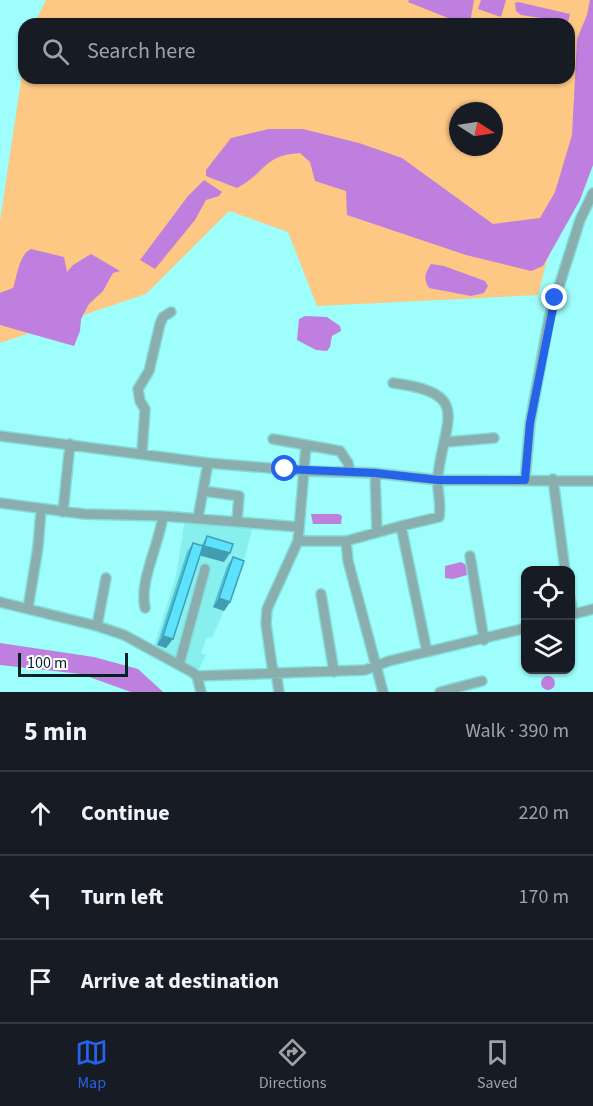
<!DOCTYPE html>
<html lang="en">
<head>
<meta charset="utf-8">
<style>
	body { margin:0; font-family:"Source Sans 3",sans-serif; background:#20242c; color:#f1f3f6 }
	.controls { position:absolute; right:18px; bottom:18px; display:grid; overflow:hidden; border-radius:12px; box-shadow:0 2px 4px #0004 }
	.controls button { width:54px; height:54px; display:grid; place-items:center; padding:0; border:0; border-bottom:2px solid #363941; background:#171b24; color:#f1f3f6; font:30px sans-serif }
	.compass { position:absolute; left:449px; top:102px; width:54px; height:54px; border-radius:50%; background:#171b24; box-shadow:0 2px 4px #0004; rotate:102deg }
	.scale { position:absolute; left:18px; bottom:15px; width:110px; box-sizing:border-box; padding-left:6px; border:3px solid #032222; border-top:0; font-size:16px; line-height:21px; white-space:nowrap; color:#032222; -webkit-text-stroke:4px #fff; paint-order:stroke }
	.stop { position:absolute; width:18px; height:18px; margin:-14px; border:4px solid #2563eb; border-radius:50%; background:#fff }
	.stop.end { background:#2563eb; border-color:#fff; box-shadow:0 2px 6px #0008 }
	.list { margin:0; padding:0; list-style:none }
	h2 { display:flex; justify-content:space-between; align-items:center; height:78px; margin:0; padding:0 24px; font-size:26px }
	h2 small { font-size:20px; font-weight:400; color:#9ea1a6 }
	.list li { display:grid; grid-template-columns:39px 1fr auto; gap:18px; align-items:center; box-sizing:border-box; height:84px; padding:0 24px; border-top:2px solid #363941 }
	.list b { display:block; font-size:22px; white-space:nowrap }
	.list em { font-size:20px; font-style:normal; color:#9ea1a6 }
	.icon { flex:none; width:33px; height:33px; fill:none; stroke:currentColor; stroke-width:2; stroke-linecap:round; stroke-linejoin:round }
	.map { position:relative; flex:none; width:593px; height:692px; overflow:hidden }
	.search { position:absolute; background:#171b24; box-shadow:0 2px 4px #0004; left:18px; right:18px; top:18px; height:66px; display:flex; align-items:center; gap:15px; box-sizing:border-box; padding:0 21px; border-radius:18px; color:#9ea1a6; font-size:22px }
	.sheet { height:330px; background:#171b24 }
	nav { display:flex; justify-content:space-around; align-items:center; box-sizing:border-box; height:84px; border-top:2px solid #363941; background:#171b24; font-size:16px; color:#9ea1a6 }
	nav a { display:grid; justify-items:center; gap:3px }
	nav .on { color:#2563eb }
	.map>svg:first-child { display:block }
	.built { fill:#87efee }
	.green { fill:#fcc883; fill-rule:evenodd }
	.water { fill:#bf7fdf }
	.lines { fill:none; stroke-linecap:round; stroke-linejoin:round }
	.minor-casing { stroke:#85dbd9; stroke-width:12 }
	.minor { stroke:#89aead; stroke-width:9 }
	.wall { fill:#50c2da }
	.shaded-wall { fill:#419eb2 }
	.building { fill:#5de2fe; stroke:#419eb2; stroke-width:1.5 }
	.route { stroke:#2563eb; stroke-width:8 }
</style>
</head>
<body>
<div class="map">
<svg width="593" height="692" viewBox="0 0 593 692">
	<rect width="100%" height="100%" fill="#9efefc"/>
	<!-- built -->
	<path class="built" d="M 185,519 L 253,526 L 241,571 L 212,638 L 207,637 L 201,653 L 206,655 L 198,671 L 153,649 L 176,576 Z"/>
	<!-- green -->
	<path class="green" d="M 46,0 L 593,0 L 593,82 L 538,295 L 317,306 L 288,232 L 229,211 L 146,294 L 0,343 L 0,221 L 24,61 L 24,78 L 569,78 L 569,24 L 34,24 ZM 458,111 L 494,111 L 494,147 L 458,147 Z"/>
	<!-- water -->
	<path class="water" d="M 409,0 L 474,0 L 470,23 L 463,24 L 408,2 Z
		M 481,0 L 506,0 L 501,17 L 478,9 Z
		M 590,0 L 593,0 L 593,165 L 580,200 L 543,266 L 531,271 L 466,255 L 347,215 L 346,191 L 315,181 L 310,162 L 300,153 C 263,155 266,173 237,188 L 206,176 L 206,170 L 231,138 L 269,129 L 303,129 L 359,143 L 402,158 L 493,224 L 540,218 L 555,192 L 572,135 L 577,39 L 587,15 Z
		M 518,2 L 570,14 L 568,22 L 521,15 L 516,11 L 515,3 Z
		M 204,180 L 222,192 L 219,196 L 206,200 L 195,220 L 155,269 L 140,260 L 188,196 Z
		M 31,249 L 64,257 L 67,272 L 73,265 L 91,254 L 120,271 L 113,273 L 103,291 L 89,304 L 81,319 L 80,331 L 74,346 L 0,325 L 0,293 L 13,288 C 17,277 19,254 31,249 Z
		M 431,264 L 444,266 L 485,281 L 488,286 L 484,293 L 471,296 L 429,288 C 423,279 425,273 431,264 Z
		M 305,316 L 327,317 L 340,326 L 341,331 L 332,336 L 330,347 L 327,351 L 316,350 L 297,340 L 299,319 Z
		M 311,514 L 339,514 L 342,516 L 341,524 L 313,524 Z
		M 461,562 L 466,565 L 467,575 L 453,579 L 445,578 L 445,566 Z
		M 0,643 L 94,657 L 138,669 L 163,692 L 131,692 L 81,674 L 0,665 Z
		M541 683a7 7 0 1 1 14 0a7 7 0 1 1-14 0Z"/>
	<g class="lines">
		<defs>
			<path id="minor" d="M 393,383 C 472,393 445,418 438,475 C 436,489 442,503 439,517 L 401,526
				M 0,436 L 208,463 L 304,471 L 375,473 L 438,480 L 593,481
				M 273,439 L 340,451 L 348,463 L 350,472
				M 446,442 L 494,438
				M 142,452 L 145,409 L 140,401 L 138,389 L 149,371 L 160,324 L 163,317 L 171,312
				M 375,473 L 377,532
				M 553,479 L 565,570
				M 525,480 L 530,423 L 549,318 L 580,220 L 593,193
				M 203,491 L 239,496 L 237,521
				M 0,503 L 84,514 L 163,516 L 299,527
				M 63,512 L 70,444
				M 198,518 L 208,463
				M 298,541 L 346,541
				M 470,556 L 484,640
				M 321,594 L 334,672
				M 570,599 L 573,614
				M 0,602 L 97,626 L 124,635 L 192,672 L 197,676 L 201,692
				M 28,608 L 38,547 L 41,510
				M 145,608 C 139,581 159,545 163,516
				M 570,615 L 593,609
				M 97,626 L 106,578
				M 179,665 L 205,569
				M 276,672 L 279,692
				M 273,673 L 266,624 L 267,609 L 298,541 L 306,446
				M 197,676 L 365,670 L 389,661 L 526,628
				M 383,692 L 348,561 L 346,541 L 401,526 L 427,652
				M 440,692 L 482,681"/>
		</defs>
		<!-- minor casing -->
		<use href="#minor" class="minor-casing"/>
		<!-- minor -->
		<use href="#minor" class="minor"/>
	</g>
	<!-- wall -->
	<path class="wall" d="M 207,536 L 224,562 L 200,555 L 166,648 L 157,645 L 187,552 L 193,543 L 201,546 Z
		M 233,557 L 230,602 L 224,611 L 213,607 L 227,566 Z"/>
	<!-- shaded-wall -->
	<path class="shaded-wall" d="M 204,546 L 230,553 L 224,562 L 198,555 Z
		M 219,598 L 230,602 L 224,611 L 213,607 Z
		M 163,636 L 173,639 L 166,648 L 157,645 Z"/>
	<!-- building -->
	<path class="building" d="M 207,536 L 233,544 L 230,553 L 204,546 Z
		M 193,543 L 203,546 L 173,639 L 163,636 Z
		M 233,557 L 244,561 L 230,602 L 219,598 Z"/>
	<g class="lines">
		<!-- route -->
		<path class="route" d="M 285,469 L 375,473 L 438,480 L 525,480 L 530,423 L 555,298"/>
	</g>
</svg>
<div class="controls">
<button><svg class="icon" aria-label="locate" viewBox="0 0 24 24"><circle cx="12" cy="12" r="6"/><path d="M12 2v4M12 18v4M2 12h4M18 12h4"/></svg></button>
<button><svg class="icon" aria-label="layers" viewBox="0 0 24 24"><path d="M12 4l9 5-9 5-9-5zM3 14l9 5 9-5"/></svg></button>
</div>
<svg class="compass" viewBox="-18 -18 36 36"><path d="M0-13l5 13h-10z" fill="#e53935"/><path d="M0 13l5-13h-10z" fill="#9ea1a6"/></svg>
<div class="scale">100 m</div>
<div class="stop" style="left:285px;top:469px"></div>
<div class="stop end" style="left:555px;top:298px"></div>
<div class="search"><svg class="icon" aria-label="search" viewBox="0 0 24 24"><circle cx="10" cy="10" r="6"/><path d="M15 15l6 6"/></svg>Search here</div>
</div>
<section class="sheet">
<h2>5 min<small>Walk · 390 m</small></h2>
<ul class="list">
<li><svg class="icon" aria-label="ahead" viewBox="0 0 24 24"><path d="M12 20V5M6 11l6-6 6 6"/></svg><div><b>Continue</b></div><em>220 m</em></li>
<li><svg class="icon" aria-label="left" viewBox="0 0 24 24"><path d="M17 20v-9H6M10 6l-5 5 5 5"/></svg><div><b>Turn left</b></div><em>170 m</em></li>
<li><svg class="icon" aria-label="arrive" viewBox="0 0 24 24"><path d="M6 21V4h12l-3 4 3 4H6"/></svg><div><b>Arrive at destination</b></div></li>
</ul>
</section>
<nav>
<a class="on"><svg class="icon" aria-label="map" viewBox="0 0 24 24"><path d="M3 6l6-2 6 2 6-2v14l-6 2-6-2-6 2zM9 4v14M15 6v14"/></svg>Map</a>
<a><svg class="icon" aria-label="directions" viewBox="0 0 24 24"><path d="M12 3l9 9-9 9-9-9zM9 14v-3h6M13 9l2 2-2 2"/></svg>Directions</a>
<a><svg class="icon" aria-label="saved" viewBox="0 0 24 24"><path d="M7 4h10v16l-5-4-5 4z"/></svg>Saved</a>
</nav>
</body>
</html>
